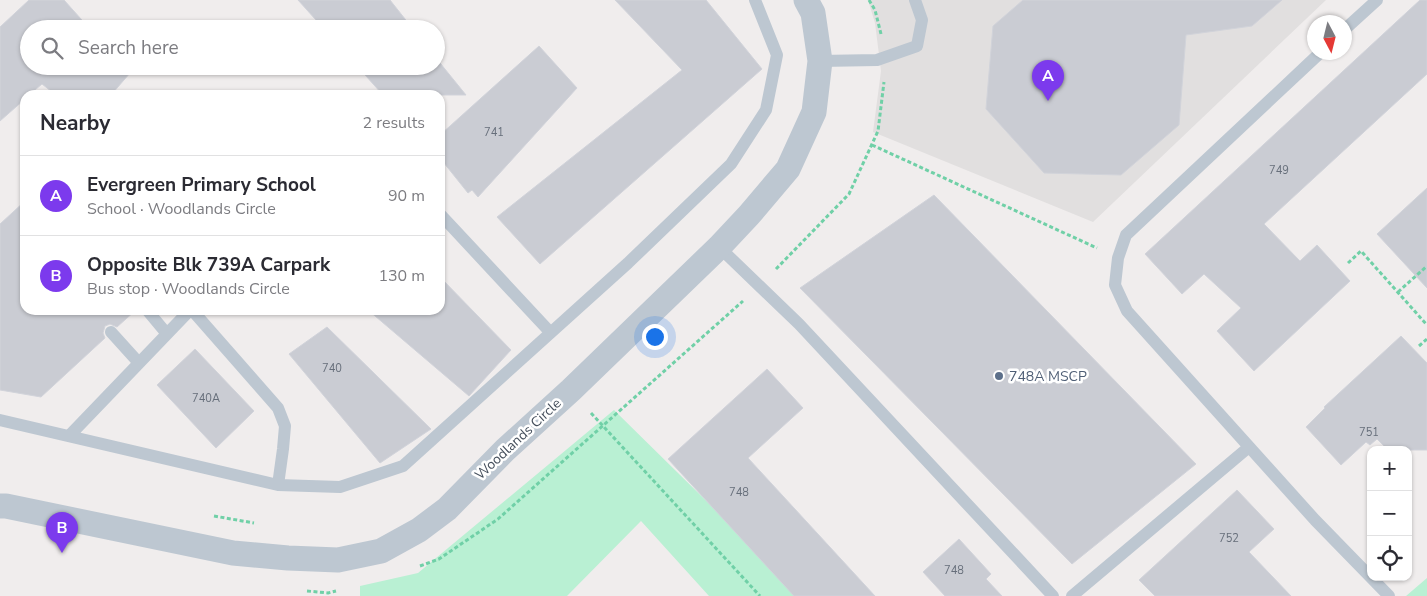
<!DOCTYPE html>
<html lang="en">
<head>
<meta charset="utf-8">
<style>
	body { margin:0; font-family:"Nunito Sans",sans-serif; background:#f2f2f3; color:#2b2b33 }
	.controls { position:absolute; right:15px; bottom:15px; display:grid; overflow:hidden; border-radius:10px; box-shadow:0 1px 4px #0004 }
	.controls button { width:45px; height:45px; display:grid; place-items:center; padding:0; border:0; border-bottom:1px solid #e1e1e2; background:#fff; color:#2b2b33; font:25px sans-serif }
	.compass { position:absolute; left:1307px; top:15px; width:45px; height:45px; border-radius:50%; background:#fff; box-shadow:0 1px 4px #0004; rotate:173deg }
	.you { position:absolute; left:654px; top:336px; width:18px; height:18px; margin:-12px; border:4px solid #fff; border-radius:50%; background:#1a73e8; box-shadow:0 0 0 8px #1a73e833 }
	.badge { display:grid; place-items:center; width:32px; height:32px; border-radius:50%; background:#7c3aed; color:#fff; font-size:16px; font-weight:700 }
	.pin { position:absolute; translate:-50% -41px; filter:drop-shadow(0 1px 2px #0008) }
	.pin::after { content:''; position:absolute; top:26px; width:18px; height:15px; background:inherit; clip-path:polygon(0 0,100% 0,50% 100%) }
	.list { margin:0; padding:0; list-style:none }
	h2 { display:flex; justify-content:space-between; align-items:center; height:65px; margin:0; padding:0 20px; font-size:21px }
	h2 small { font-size:16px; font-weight:400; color:#7c7c81 }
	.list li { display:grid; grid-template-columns:32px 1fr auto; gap:15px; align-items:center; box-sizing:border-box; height:80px; padding:0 20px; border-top:1px solid #e1e1e2 }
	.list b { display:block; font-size:19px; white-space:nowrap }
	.list p { margin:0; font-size:16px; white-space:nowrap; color:#7c7c81 }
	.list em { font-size:16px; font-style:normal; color:#7c7c81 }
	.icon { flex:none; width:28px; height:28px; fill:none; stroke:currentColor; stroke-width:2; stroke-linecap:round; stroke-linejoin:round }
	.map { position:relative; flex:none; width:1427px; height:596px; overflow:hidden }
	.search { position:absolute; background:#fff; box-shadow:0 1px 4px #0004; left:20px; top:20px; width:425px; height:55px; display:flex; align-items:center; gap:12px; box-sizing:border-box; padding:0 18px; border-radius:28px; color:#7c7c81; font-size:19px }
	.panel { position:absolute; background:#fff; box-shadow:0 1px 4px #0004; left:20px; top:90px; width:425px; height:225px; border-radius:15px }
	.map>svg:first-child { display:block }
	.education { fill:#e1dfdf }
	.green { fill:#b9f0d3 }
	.building { fill:#caccd3; stroke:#d1d3da }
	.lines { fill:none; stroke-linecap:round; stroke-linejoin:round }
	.path { stroke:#70d0a7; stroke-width:3; stroke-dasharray:4 2.5; stroke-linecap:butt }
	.service { stroke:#bdc7d1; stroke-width:12 }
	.minor { stroke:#bdc7d1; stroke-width:25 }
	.service-dot { fill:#5c6f8a; stroke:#fff; stroke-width:2 }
	.labels { text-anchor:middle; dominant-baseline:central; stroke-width:5; stroke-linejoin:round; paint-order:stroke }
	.number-label { font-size:11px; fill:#666e7a }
	.service-label { font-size:14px; fill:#4e5e75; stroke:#fff; text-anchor:start }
	.street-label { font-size:14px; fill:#454f5c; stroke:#fff }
</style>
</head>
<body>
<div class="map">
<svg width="1427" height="596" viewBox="0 0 1427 596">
	<rect width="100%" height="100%" fill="#f0eded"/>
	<!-- education -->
	<path class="education" d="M 868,0 L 1326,0 L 1093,222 L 873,132 L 881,71 L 875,23 Z"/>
	<!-- green -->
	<path class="green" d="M 614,410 L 803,596 L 709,596 L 641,521 L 567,596 L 360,596 L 360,586 L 418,573 Z
		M 1427,578 L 1427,596 L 1406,596 Z"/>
	<!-- building -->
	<path class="building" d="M 29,0 L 64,0 L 90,29 L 29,29 L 29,66 L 124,66 L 130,73 L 111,95 L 56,95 L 42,84 L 29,95 L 25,95 L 25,99 L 0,121 L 0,27 Z
		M 298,0 L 390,0 L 413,29 L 324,29 Z
		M 615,0 L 706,0 L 762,69 L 540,264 L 497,217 L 682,70 Z
		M 1023,0 L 1282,0 L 1252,26 L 1186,35 L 1179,125 L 1121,175 L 1044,173 L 986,109 L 993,26 Z
		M 1420,0 L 1427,0 L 1427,74 L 1264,224 L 1300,261 L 1317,245 L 1350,281 L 1254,371 L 1217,331 L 1241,308 L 1204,274 L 1182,294 L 1145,254 Z
		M 539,46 L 577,88 L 478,197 L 472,190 L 468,193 L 440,158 L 440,135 Z
		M 436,58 L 466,95 L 383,95 L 357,66 L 436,66 Z
		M 1427,188 L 1427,288 L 1377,234 Z
		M 934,195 L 1196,464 L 1072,564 L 800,288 Z
		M 25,201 L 25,310 L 136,310 L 117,327 L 110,324 L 105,326 L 103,333 L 105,338 L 41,397 L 0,390 L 0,224 Z
		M 440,277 L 511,350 L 469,396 L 368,310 L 440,310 Z
		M 327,327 L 431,429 L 380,463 L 289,354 Z
		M 1401,336 L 1427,363 L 1427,450 L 1388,450 L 1377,439 L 1370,445 L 1366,442 L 1341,465 L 1306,427 L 1325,408 L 1324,407 Z
		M 195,349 L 254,411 L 216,448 L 157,385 Z
		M 767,369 L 803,408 L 748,458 L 875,596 L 794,596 L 668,459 Z
		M 1237,490 L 1274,529 L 1249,552 L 1291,596 L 1155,596 L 1139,580 Z
		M 959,539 L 991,574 L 986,579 L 1002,596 L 945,596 L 923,572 Z"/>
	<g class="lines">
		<!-- path -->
		<path class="path" d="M 869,0 L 875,10 L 881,34
			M 872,145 L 1097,248
			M 1348,263 L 1361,251 L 1427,325
			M 776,269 L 849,194 L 878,131 L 884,82
			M 1398,292 L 1427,266
			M 1419,346 L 1427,339
			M 591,413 L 760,596
			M 214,516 L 254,523
			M 420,566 L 439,559 L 498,519 L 743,301
			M 307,591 L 328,593 L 336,591"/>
		<!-- service -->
		<path class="service" d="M 1344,30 L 1377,0
			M 1321,52 L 1126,235 L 1118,258 L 1115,285 L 1127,311 L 1315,520 L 1389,596
			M 820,61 L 877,60 L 917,46 L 922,20 L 915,0
			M 440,214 L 550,332
			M 719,247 L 799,324 L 1053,596
			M 147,310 L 167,334
			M 192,310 L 278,408 L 285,426 L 283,449 L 278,485
			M 111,332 L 139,363
			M 0,420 L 278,485 L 340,487 L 403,466 L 628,263 L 731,164 L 766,110 L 777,55 L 755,0
			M 69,436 L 190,310
			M 1072,596 L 1249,447"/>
		<!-- minor -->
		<path class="minor" d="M 0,506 L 6,506 L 233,553 L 288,558 L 338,560 L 381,551 L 419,530 L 447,509 L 505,450 L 571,390 L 719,247 L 749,215 L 788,169 L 814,112 L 820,61 L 813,13 L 806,0"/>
	</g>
	<!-- markers -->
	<circle class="service-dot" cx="999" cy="376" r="5"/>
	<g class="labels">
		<!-- number labels -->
		<g class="number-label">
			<text x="494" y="132">741</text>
			<text x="1279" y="170">749</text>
			<text x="332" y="368">740</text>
			<text x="206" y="398">740A</text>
			<text x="1369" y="432">751</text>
			<text x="739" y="492">748</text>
			<text x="1229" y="538">752</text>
			<text x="954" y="570">748</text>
		</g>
		<!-- service labels -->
		<g class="service-label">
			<text x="1009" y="376">748A MSCP</text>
		</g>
		<!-- street labels -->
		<g class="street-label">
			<text transform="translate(518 439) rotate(-43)">Woodlands Circle</text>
		</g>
	</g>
</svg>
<div class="controls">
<button>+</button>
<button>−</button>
<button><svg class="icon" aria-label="locate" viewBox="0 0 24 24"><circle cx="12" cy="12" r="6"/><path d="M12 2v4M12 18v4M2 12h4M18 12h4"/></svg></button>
</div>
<svg class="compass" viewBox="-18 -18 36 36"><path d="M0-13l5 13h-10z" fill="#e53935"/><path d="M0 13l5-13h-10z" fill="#7c7c81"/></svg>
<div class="you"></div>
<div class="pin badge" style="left:1048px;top:101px">A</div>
<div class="pin badge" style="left:62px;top:553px">B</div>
<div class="search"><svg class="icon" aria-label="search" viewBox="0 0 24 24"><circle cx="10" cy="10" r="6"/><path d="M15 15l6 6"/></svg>Search here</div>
<section class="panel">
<h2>Nearby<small>2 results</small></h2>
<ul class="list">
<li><span class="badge">A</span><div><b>Evergreen Primary School</b><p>School · Woodlands Circle</p></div><em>90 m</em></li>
<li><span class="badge">B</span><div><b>Opposite Blk 739A Carpark</b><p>Bus stop · Woodlands Circle</p></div><em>130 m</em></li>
</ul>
</section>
</div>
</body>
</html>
